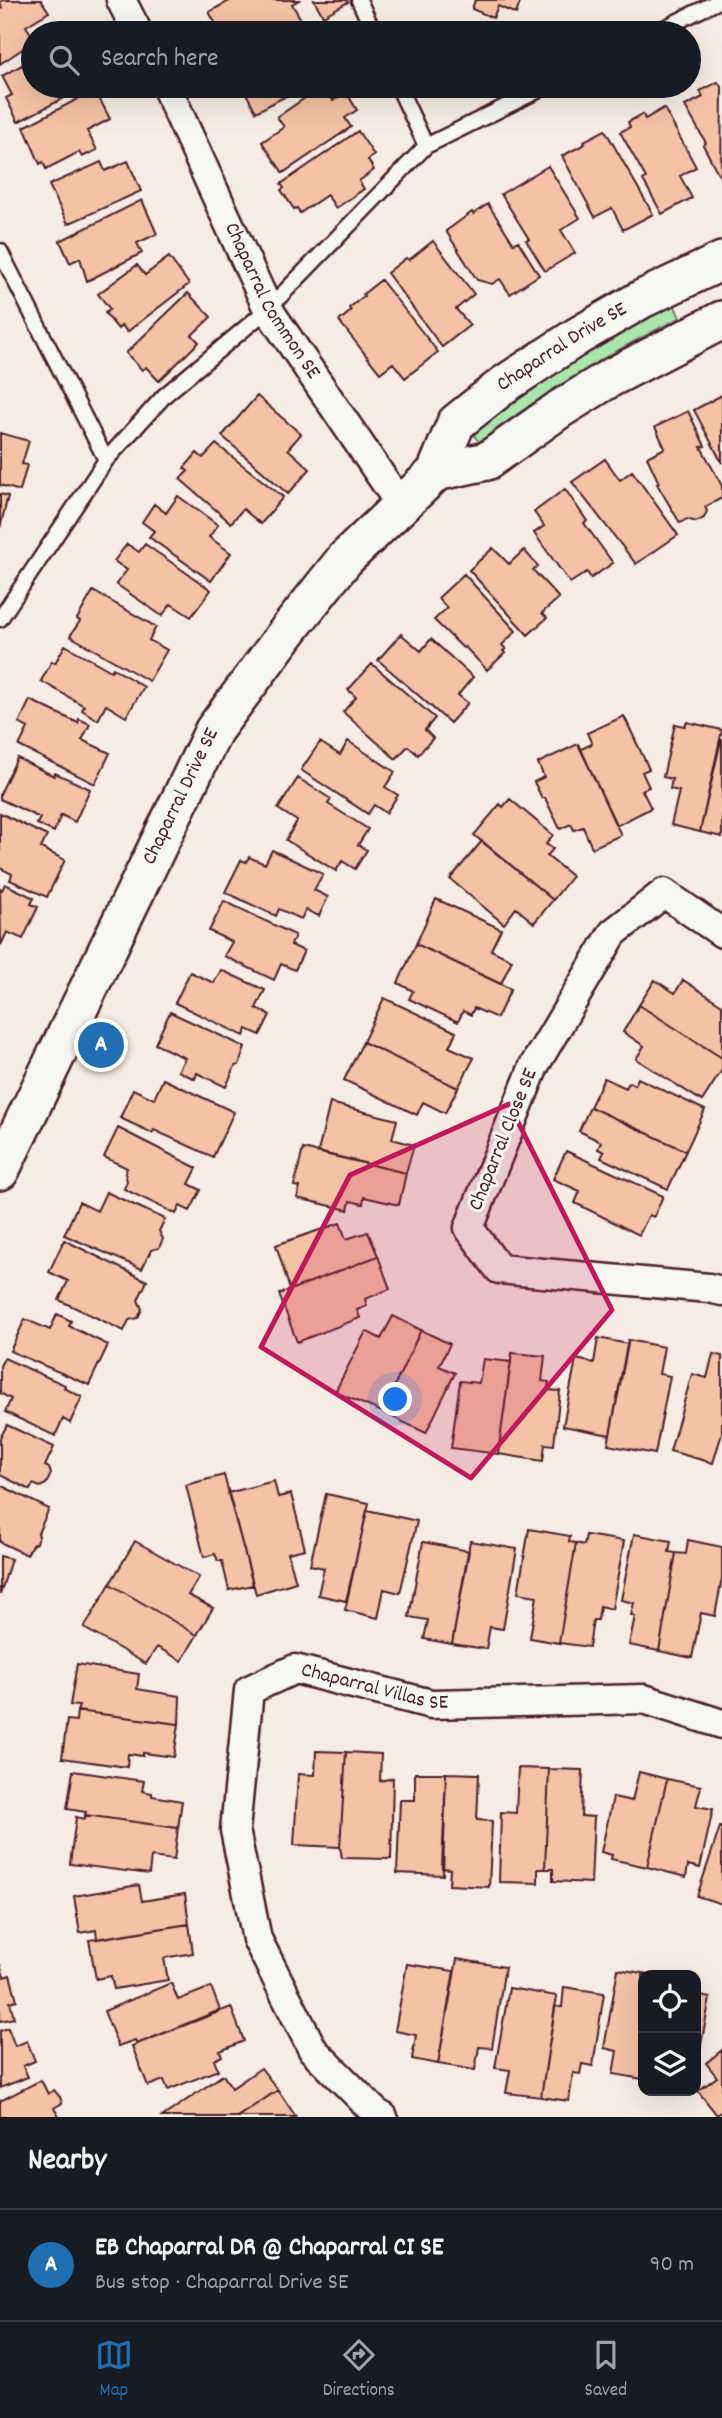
<!DOCTYPE html>
<html lang="en">
<head>
<meta charset="utf-8">
<style>
	body { margin:0; font-family:Dekko,sans-serif; background:#20242c; color:#f1f3f6 }
	.controls { position:absolute; right:21px; bottom:21px; display:grid; overflow:hidden; border-radius:14px; box-shadow:0 7px 28px #0002 }
	.controls button { width:63px; height:63px; display:grid; place-items:center; padding:0; border:0; border-bottom:2px solid #363941; background:#171b24; color:#f1f3f6; font:35px sans-serif }
	.you { position:absolute; left:396px; top:1400px; width:24px; height:24px; margin:-18px; border:5px solid #fff; border-radius:50%; background:#1a73e8; box-shadow:0 0 0 10px #1a73e833 }
	.badge { display:grid; place-items:center; width:46px; height:46px; border-radius:50%; background:#1f6fb2; color:#fff; font-size:23px; font-weight:700 }
	.pin { position:absolute; translate:-50% -50%; border:4px solid #fff; box-shadow:0 2px 7px #0006 }
	.list { margin:0; padding:0; list-style:none }
	h2 { display:flex; justify-content:space-between; align-items:center; height:91px; margin:0; padding:0 28px; font-size:30px }
	h2 small { font-size:23px; font-weight:400; color:#9ea1a6 }
	.list li { display:grid; grid-template-columns:46px 1fr auto; gap:21px; align-items:center; box-sizing:border-box; height:112px; padding:0 28px; border-top:2px solid #363941 }
	.list b { display:block; font-size:26px; white-space:nowrap }
	.list p { margin:0; font-size:23px; white-space:nowrap; color:#9ea1a6 }
	.list em { font-size:23px; font-style:normal; color:#9ea1a6 }
	.icon { flex:none; width:38px; height:38px; fill:none; stroke:currentColor; stroke-width:2; stroke-linecap:round; stroke-linejoin:round }
	.map { position:relative; flex:none; width:722px; height:2117px; overflow:hidden }
	.search { position:absolute; background:#171b24; box-shadow:0 7px 28px #0002; left:21px; right:21px; top:21px; height:77px; display:flex; align-items:center; gap:18px; box-sizing:border-box; padding:0 24px; border-radius:38px; color:#9ea1a6; font-size:26px }
	.sheet { height:203px; background:#171b24 }
	nav { display:flex; justify-content:space-around; align-items:center; box-sizing:border-box; height:98px; border-top:2px solid #363941; background:#171b24; font-size:19px; color:#9ea1a6 }
	nav a { display:grid; justify-items:center; gap:4px }
	nav .on { color:#1f6fb2 }
	.map>svg:first-child { display:block }
	.green { fill:#a8e6ae; stroke:#79826c; stroke-width:2 }
	.building { fill:#f4c2a5; stroke:#4a1f2b; stroke-width:2 }
	.lines { fill:none; stroke-linecap:round; stroke-linejoin:round }
	.service-casing { stroke:#4a1f2b; stroke-width:19 }
	.minor-casing { stroke:#4a1f2b; stroke-width:33 }
	.tertiary-casing { stroke:#4a1f2b; stroke-width:42 }
	.service { stroke:#f6f6f2; stroke-width:14 }
	.minor { stroke:#f6f6f2; stroke-width:28 }
	.tertiary { stroke:#f6f6f2; stroke-width:37 }
	.marked { fill:#c2185b; fill-opacity:0.2; stroke:#c2185b; stroke-width:5; stroke-linejoin:round }
	.labels { text-anchor:middle; dominant-baseline:central; stroke-width:6; stroke-linejoin:round; paint-order:stroke }
	.street-label { font-size:21px; fill:#4a1f2b; stroke:#f6f6f2 }
</style>
</head>
<body>
<div class="map">
<svg width="722" height="2117" viewBox="0 0 722 2117">
	<rect width="100%" height="100%" fill="#f6ece3"/>
	<filter id="ink" filterUnits="userSpaceOnUse"><feTurbulence type="fractalNoise" baseFrequency=".0143" numOctaves="2"/><feDisplacementMap in="SourceGraphic" scale="14" xChannelSelector="R" yChannelSelector="G"/><feConvolveMatrix kernelMatrix="1 2 1 2 8 2 1 2 1" color-interpolation-filters="sRGB"/></filter>
	<g filter="url(#ink)">
		<!-- green -->
		<path class="green" d="M 674,304 L 680,318 C 609,352 542,395 479,442 L 473,434 C 536,384 602,340 674,304 Z"/>
		<!-- building -->
		<path class="building" d="M 3,0 L 41,0 L 49,12 L 26,26 L 33,37 L 33,42 L 0,64 L 0,9 L 2,8 L 0,2 Z
			M 231,0 L 299,0 L 292,4 L 302,21 L 280,33 L 247,33 L 246,31 L 242,33 L 221,33 L 209,12 Z
			M 314,0 L 347,0 L 348,2 L 323,16 Z
			M 475,0 L 521,0 L 516,14 L 498,6 L 493,18 L 472,9 Z
			M 33,59 L 33,86 L 87,86 L 18,122 L 6,98 L 12,95 L 2,76 Z
			M 718,82 L 722,88 L 721,179 L 703,145 L 706,143 L 685,106 L 703,97 L 700,91 Z
			M 242,86 L 305,86 L 256,112 Z
			M 323,86 L 325,89 L 327,88 L 333,101 L 346,92 L 357,110 L 345,118 L 351,127 L 283,173 L 262,142 L 284,127 L 277,117 Z
			M 95,90 L 110,119 L 87,131 L 97,150 L 82,157 L 79,152 L 46,169 L 43,162 L 40,164 L 24,127 Z
			M 664,108 L 696,167 L 680,176 L 692,198 L 662,214 L 643,180 L 646,178 L 620,132 L 630,127 L 628,122 L 643,114 L 645,119 Z
			M 605,130 L 653,214 L 623,230 L 612,208 L 595,217 L 562,156 L 585,144 L 584,141 Z
			M 358,131 L 374,155 L 368,160 L 374,170 L 359,181 L 364,189 L 336,208 L 327,195 L 300,213 L 297,208 L 294,209 L 281,190 L 284,188 L 281,184 Z
			M 128,161 L 141,191 L 68,224 L 49,185 L 101,162 L 105,171 Z
			M 548,166 L 580,218 L 561,230 L 575,253 L 545,271 L 526,240 L 529,239 L 501,194 Z
			M 142,200 L 157,234 L 137,243 L 142,253 L 87,281 L 80,258 L 70,263 L 60,241 Z
			M 488,204 L 514,244 L 518,241 L 539,275 L 510,294 L 500,279 L 492,284 L 477,280 L 446,231 L 472,212 L 473,214 Z
			M 433,241 L 474,294 L 456,309 L 470,325 L 442,347 L 387,273 L 406,258 L 409,260 Z
			M 169,257 L 189,284 L 127,332 L 122,325 L 118,329 L 105,313 L 110,309 L 98,294 L 137,265 L 145,275 Z
			M 381,280 L 438,352 L 405,378 L 393,363 L 380,373 L 339,321 L 351,311 L 349,308 L 364,296 L 363,294 Z
			M 188,293 L 211,317 L 192,335 L 199,342 L 196,345 L 159,381 L 146,367 L 142,370 L 126,353 Z
			M 722,395 L 722,463 L 694,410 Z
			M 257,396 L 301,434 L 288,449 L 310,469 L 288,494 L 222,436 Z
			M 688,411 L 705,446 L 701,447 L 722,486 L 722,498 L 705,507 L 707,511 L 704,518 L 696,522 L 687,519 L 680,523 L 657,484 L 659,483 L 647,457 L 665,448 L 655,427 Z
			M 0,433 L 29,441 L 22,464 L 27,465 L 20,491 L 0,485 Z
			M 216,444 L 283,497 L 261,524 L 243,509 L 231,523 L 180,479 L 188,471 L 184,468 L 197,453 L 203,458 Z
			M 605,459 L 620,480 L 632,471 L 678,535 L 636,564 L 572,482 Z
			M 565,489 L 587,521 L 584,523 L 613,563 L 591,578 L 587,572 L 570,583 L 534,533 L 544,526 L 534,512 Z
			M 0,494 L 8,496 L 0,528 Z
			M 178,496 L 218,525 L 209,537 L 231,553 L 211,581 L 149,537 L 154,531 L 142,522 L 154,504 L 166,513 Z
			M 127,544 L 139,552 L 145,544 L 211,590 L 191,617 L 171,604 L 162,616 L 116,584 L 127,570 L 114,561 Z
			M 493,548 L 509,564 L 524,550 L 538,566 L 533,570 L 559,598 L 542,613 L 547,618 L 528,635 L 469,570 Z
			M 464,574 L 516,631 L 502,645 L 506,649 L 503,651 L 505,653 L 487,670 L 465,647 L 463,648 L 434,620 L 447,608 L 438,598 Z
			M 93,591 L 156,627 L 149,640 L 167,650 L 149,681 L 70,636 L 80,621 L 77,619 Z
			M 401,634 L 421,651 L 431,639 L 473,677 L 458,695 L 468,703 L 450,723 L 378,660 Z
			M 65,645 L 111,671 L 113,668 L 144,687 L 126,717 L 106,705 L 98,720 L 82,710 L 84,706 L 41,681 L 52,661 L 55,663 Z
			M 372,664 L 435,718 L 425,730 L 433,738 L 418,755 L 408,746 L 396,759 L 343,712 L 356,697 L 348,690 Z
			M 30,700 L 78,723 L 79,719 L 90,724 L 82,740 L 110,753 L 95,784 L 19,746 L 28,728 L 19,723 Z
			M 624,716 L 649,769 L 642,772 L 649,787 L 642,790 L 651,808 L 616,826 L 581,749 L 592,744 L 587,733 Z
			M 687,722 L 722,730 L 700,832 L 671,825 L 679,791 L 670,789 L 672,779 L 663,777 L 675,724 L 685,726 Z
			M 721,740 L 722,740 L 722,837 L 700,832 Z
			M 348,741 L 395,772 L 385,787 L 398,795 L 386,813 L 374,805 L 368,814 L 301,770 L 320,742 L 340,755 Z
			M 578,744 L 621,835 L 592,848 L 583,827 L 574,830 L 571,824 L 560,829 L 545,798 L 542,798 L 534,782 L 544,777 L 538,763 Z
			M 17,758 L 54,776 L 55,773 L 90,789 L 75,822 L 61,815 L 54,832 L 37,824 L 40,818 L 0,799 L 0,794 Z
			M 298,778 L 331,799 L 328,804 L 368,829 L 358,845 L 367,850 L 355,869 L 342,861 L 336,871 L 286,840 L 297,821 L 278,809 Z
			M 510,799 L 553,835 L 546,844 L 553,849 L 547,856 L 572,876 L 553,900 L 474,835 L 500,804 L 503,807 Z
			M 0,813 L 47,836 L 41,848 L 65,860 L 47,897 L 10,880 L 12,874 L 0,868 Z
			M 482,841 L 553,900 L 534,923 L 516,908 L 504,924 L 450,879 Z
			M 272,850 L 323,874 L 314,890 L 328,897 L 319,916 L 306,910 L 301,919 L 279,909 L 276,916 L 225,892 L 241,860 L 246,862 L 249,857 L 265,864 Z
			M 5,884 L 34,898 L 31,904 L 38,907 L 23,939 L 7,932 L 1,945 L 0,889 L 2,890 Z
			M 436,899 L 501,929 L 491,950 L 512,960 L 501,984 L 416,944 Z
			M 224,901 L 295,935 L 291,945 L 304,951 L 295,970 L 281,964 L 274,980 L 224,956 L 232,942 L 209,931 Z
			M 416,944 L 511,989 L 497,1018 L 474,1008 L 471,1015 L 463,1011 L 458,1022 L 409,999 L 413,991 L 398,983 Z
			M 221,970 L 265,990 L 256,1008 L 270,1015 L 260,1035 L 247,1029 L 244,1036 L 175,1003 L 190,972 L 214,983 Z
			M 655,980 L 675,993 L 683,980 L 722,1005 L 722,1058 L 639,1005 Z
			M 384,998 L 456,1032 L 449,1047 L 474,1058 L 458,1088 L 363,1042 Z
			M 639,1005 L 722,1058 L 722,1070 L 702,1101 L 636,1059 L 644,1046 L 623,1032 Z
			M 170,1012 L 245,1047 L 239,1065 L 235,1066 L 226,1087 L 197,1073 L 195,1079 L 178,1071 L 185,1058 L 155,1044 Z
			M 363,1042 L 458,1088 L 445,1113 L 423,1102 L 417,1115 L 344,1080 Z
			M 604,1078 L 626,1088 L 629,1082 L 635,1085 L 638,1078 L 705,1110 L 686,1151 L 590,1107 Z
			M 163,1079 L 234,1112 L 213,1157 L 154,1130 L 152,1133 L 120,1118 L 133,1089 L 154,1099 Z
			M 330,1103 L 397,1120 L 392,1139 L 414,1145 L 406,1173 L 318,1152 Z
			M 590,1107 L 686,1151 L 668,1189 L 601,1158 L 604,1152 L 598,1149 L 601,1142 L 579,1131 Z
			M 118,1128 L 197,1168 L 189,1184 L 201,1190 L 190,1211 L 180,1206 L 176,1214 L 124,1189 L 127,1181 L 125,1173 L 127,1168 L 104,1157 Z
			M 303,1149 L 406,1173 L 399,1205 L 364,1197 L 363,1204 L 350,1201 L 348,1210 L 297,1198 L 300,1187 L 294,1186 Z
			M 566,1151 L 663,1196 L 654,1217 L 649,1215 L 639,1235 L 575,1203 L 580,1191 L 553,1179 Z
			M 106,1192 L 165,1219 L 159,1231 L 163,1239 L 159,1248 L 151,1250 L 142,1269 L 64,1235 L 79,1202 L 97,1211 Z
			M 340,1223 L 346,1239 L 368,1232 L 378,1256 L 290,1290 L 276,1245 Z
			M 64,1240 L 147,1281 L 138,1300 L 142,1309 L 138,1318 L 129,1320 L 124,1331 L 59,1300 L 68,1281 L 49,1272 Z
			M 378,1256 L 390,1289 L 365,1299 L 367,1306 L 357,1310 L 360,1318 L 297,1342 L 279,1294 Z
			M 57,1314 L 71,1321 L 69,1326 L 108,1345 L 89,1385 L 10,1351 L 25,1319 L 50,1330 Z
			M 393,1316 L 421,1330 L 382,1412 L 335,1392 L 366,1331 L 381,1339 Z
			M 421,1330 L 450,1344 L 439,1366 L 455,1373 L 426,1433 L 382,1412 Z
			M 598,1338 L 628,1344 L 610,1435 L 563,1426 L 576,1359 L 594,1363 Z
			M 628,1340 L 664,1347 L 659,1374 L 670,1376 L 655,1454 L 608,1445 Z
			M 512,1353 L 545,1356 L 542,1381 L 549,1382 L 548,1390 L 560,1391 L 554,1445 L 545,1444 L 543,1461 L 498,1454 Z
			M 713,1354 L 722,1356 L 722,1433 L 713,1463 L 670,1451 L 692,1374 L 707,1378 Z
			M 4,1358 L 65,1385 L 64,1388 L 82,1397 L 70,1423 L 63,1419 L 55,1436 L 5,1412 L 11,1399 L 0,1393 L 0,1366 Z
			M 483,1359 L 511,1362 L 498,1454 L 451,1448 L 460,1381 L 479,1383 Z
			M 7,1425 L 54,1447 L 45,1466 L 49,1468 L 51,1474 L 46,1484 L 40,1487 L 33,1484 L 30,1490 L 0,1475 L 0,1438 Z
			M 224,1475 L 253,1585 L 229,1590 L 222,1561 L 218,1561 L 215,1554 L 204,1557 L 186,1485 Z
			M 274,1481 L 278,1497 L 291,1494 L 305,1549 L 288,1553 L 296,1582 L 256,1594 L 228,1493 Z
			M 0,1485 L 49,1509 L 38,1533 L 39,1536 L 36,1543 L 32,1545 L 27,1555 L 0,1542 Z
			M 326,1494 L 369,1503 L 346,1601 L 318,1595 L 324,1568 L 310,1565 Z
			M 367,1510 L 417,1521 L 400,1593 L 384,1589 L 378,1618 L 345,1610 Z
			M 529,1529 L 570,1536 L 569,1542 L 576,1543 L 559,1643 L 530,1638 L 537,1596 L 518,1593 Z
			M 634,1534 L 671,1541 L 669,1552 L 676,1553 L 659,1651 L 629,1645 L 635,1616 L 631,1615 L 634,1603 L 621,1600 Z
			M 586,1535 L 624,1541 L 612,1609 L 600,1606 L 598,1620 L 593,1620 L 589,1647 L 559,1643 L 576,1543 L 584,1545 Z
			M 688,1540 L 722,1547 L 722,1578 L 715,1616 L 701,1613 L 692,1658 L 659,1651 L 676,1553 L 686,1554 Z
			M 135,1541 L 199,1577 L 188,1595 L 213,1608 L 197,1635 L 110,1584 Z
			M 470,1541 L 517,1549 L 503,1629 L 490,1627 L 486,1649 L 452,1644 Z
			M 423,1542 L 469,1551 L 452,1644 L 424,1639 L 428,1620 L 409,1617 Z
			M 0,1556 L 11,1559 L 0,1595 Z
			M 110,1584 L 197,1635 L 182,1661 L 157,1647 L 146,1664 L 84,1628 Z
			M 77,1664 L 139,1674 L 137,1689 L 180,1696 L 179,1724 L 77,1711 L 79,1706 L 70,1705 Z
			M 77,1711 L 179,1724 L 174,1757 L 143,1753 L 143,1756 L 128,1754 L 127,1767 L 62,1758 L 67,1720 L 76,1721 Z
			M 316,1751 L 346,1752 L 340,1847 L 294,1845 L 298,1774 L 315,1775 Z
			M 346,1752 L 381,1754 L 380,1781 L 393,1778 L 391,1859 L 342,1858 L 340,1847 Z
			M 518,1768 L 549,1769 L 545,1869 L 538,1869 L 538,1883 L 499,1882 L 501,1812 L 516,1813 Z
			M 549,1769 L 583,1770 L 581,1816 L 594,1817 L 591,1883 L 553,1881 L 553,1869 L 545,1869 Z
			M 73,1771 L 144,1781 L 142,1791 L 152,1793 L 152,1796 L 182,1801 L 178,1828 L 85,1815 L 86,1812 L 67,1809 Z
			M 639,1772 L 667,1779 L 647,1867 L 611,1859 L 612,1855 L 601,1852 L 613,1797 L 632,1801 Z
			M 415,1773 L 446,1773 L 443,1875 L 397,1873 L 400,1800 L 415,1800 Z
			M 446,1773 L 479,1774 L 477,1820 L 492,1821 L 489,1887 L 449,1885 L 450,1869 L 442,1868 Z
			M 667,1779 L 701,1786 L 696,1806 L 713,1809 L 700,1868 L 688,1865 L 686,1877 L 647,1867 Z
			M 85,1815 L 178,1828 L 174,1860 L 151,1857 L 149,1874 L 70,1864 L 76,1817 L 85,1819 Z
			M 720,1827 L 722,1827 L 722,1904 L 697,1896 Z
			M 139,1885 L 142,1901 L 185,1894 L 189,1924 L 97,1939 L 96,1930 L 80,1933 L 74,1896 Z
			M 189,1924 L 193,1953 L 164,1958 L 168,1980 L 114,1989 L 111,1976 L 96,1979 L 89,1940 Z
			M 457,1959 L 505,1967 L 492,2048 L 479,2047 L 475,2070 L 438,2064 Z
			M 0,1964 L 4,1977 L 10,1975 L 17,2000 L 10,2002 L 14,2018 L 0,2021 Z
			M 407,1964 L 454,1971 L 438,2064 L 412,2059 L 416,2035 L 395,2031 Z
			M 618,1969 L 654,1975 L 643,1975 L 643,2079 L 613,2074 L 617,2051 L 604,2048 Z
			M 171,1983 L 178,2000 L 211,1987 L 220,2010 L 137,2044 L 135,2040 L 118,2046 L 104,2011 Z
			M 564,1987 L 604,1993 L 593,2066 L 582,2064 L 580,2074 L 573,2073 L 569,2101 L 541,2097 L 555,2006 L 562,2007 Z
			M 509,1988 L 557,1996 L 541,2097 L 506,2093 L 510,2070 L 495,2068 Z
			M 696,1995 L 710,1998 L 697,2066 L 696,2066 Z
			M 231,2007 L 244,2041 L 220,2051 L 222,2056 L 214,2060 L 218,2070 L 168,2090 L 164,2080 L 148,2086 L 132,2046 Z
			M 8,2028 L 15,2046 L 27,2041 L 35,2061 L 23,2066 L 28,2077 L 0,2088 L 0,2031 Z
			M 722,2050 L 722,2111 L 717,2115 L 698,2091 L 717,2077 L 706,2063 Z
			M 261,2068 L 278,2090 L 237,2117 L 162,2117 L 223,2075 L 232,2088 Z
			M 41,2080 L 48,2094 L 54,2090 L 60,2097 L 62,2103 L 54,2108 L 59,2117 L 0,2117 L 0,2101 Z
			M 278,2090 L 296,2117 L 237,2117 Z"/>
		<g class="lines">
			<defs>
				<path id="service" d="M 359,0 L 374,33
					M 654,33 L 721,0
					M 398,86 L 426,146
					M 0,251 L 106,460
					M 0,619 L 106,460 L 165,395 L 268,309 L 426,146 L 547,86"/>
				<g id="minor">
					<path d="M 121,0 L 138,33"/>
					<path id="s1" d="M 166,86 L 268,309 L 400,504"/>
					<path d="M 722,933 L 664,893 L 613,933 L 534,1066 L 469,1228 L 499,1269 L 709,1288 L 722,1291"/>
					<path id="s2" d="M 383,2117 L 376,2113 L 313,2050 L 257,1939 L 235,1830 L 249,1690 L 295,1669 L 431,1704 L 644,1699 L 722,1724"/>
				</g>
				<g id="tertiary">
					<path d="M 436,472 L 487,461 L 560,409 L 610,378 L 722,320"/>
					<path id="s3" d="M 0,1171 L 214,730 L 290,628 L 345,559 L 436,472 L 456,423 L 505,384 L 578,336 L 642,299 L 722,261"/>
				</g>
			</defs>
			<!-- service casing -->
			<use href="#service" class="service-casing"/>
			<!-- minor casing -->
			<use href="#minor" class="minor-casing"/>
			<!-- tertiary casing -->
			<use href="#tertiary" class="tertiary-casing"/>
			<!-- service -->
			<use href="#service" class="service"/>
			<!-- minor -->
			<use href="#minor" class="minor"/>
			<!-- tertiary -->
			<use href="#tertiary" class="tertiary"/>
		</g>
	</g>
	<!-- marked area -->
	<path class="marked" d="M 509,1104 L 612,1310 L 471,1478 L 261,1347 L 350,1175 Z"/>
	<g class="labels">
		<!-- street labels -->
		<g class="street-label">
			<text stroke="none"><textPath href="#s1" startOffset="240">Chaparral Common SE</textPath></text>
			<text stroke="none"><textPath href="#s3" startOffset="1015">Chaparral Drive SE</textPath></text>
			<text stroke="none"><textPath href="#s3" startOffset="416">Chaparral Drive SE</textPath></text>
			<text transform="translate(504 1140) rotate(-68)">Chaparral Close SE</text>
			<text stroke="none"><textPath href="#s2" startOffset="606">Chaparral Villas SE</textPath></text>
		</g>
	</g>
</svg>
<div class="controls">
<button><svg class="icon" aria-label="locate" viewBox="0 0 24 24"><circle cx="12" cy="12" r="6"/><path d="M12 2v4M12 18v4M2 12h4M18 12h4"/></svg></button>
<button><svg class="icon" aria-label="layers" viewBox="0 0 24 24"><path d="M12 4l9 5-9 5-9-5zM3 14l9 5 9-5"/></svg></button>
</div>
<div class="you"></div>
<div class="pin badge" style="left:101px;top:1045px">A</div>
<div class="search"><svg class="icon" aria-label="search" viewBox="0 0 24 24"><circle cx="10" cy="10" r="6"/><path d="M15 15l6 6"/></svg>Search here</div>
</div>
<section class="sheet">
<h2>Nearby<small></small></h2>
<ul class="list">
<li><span class="badge">A</span><div><b>EB Chaparral DR @ Chaparral CI SE</b><p>Bus stop · Chaparral Drive SE</p></div><em>90 m</em></li>
</ul>
</section>
<nav>
<a class="on"><svg class="icon" aria-label="map" viewBox="0 0 24 24"><path d="M3 6l6-2 6 2 6-2v14l-6 2-6-2-6 2zM9 4v14M15 6v14"/></svg>Map</a>
<a><svg class="icon" aria-label="directions" viewBox="0 0 24 24"><path d="M12 3l9 9-9 9-9-9zM9 14v-3h6M13 9l2 2-2 2"/></svg>Directions</a>
<a><svg class="icon" aria-label="saved" viewBox="0 0 24 24"><path d="M7 4h10v16l-5-4-5 4z"/></svg>Saved</a>
</nav>
</body>
</html>
